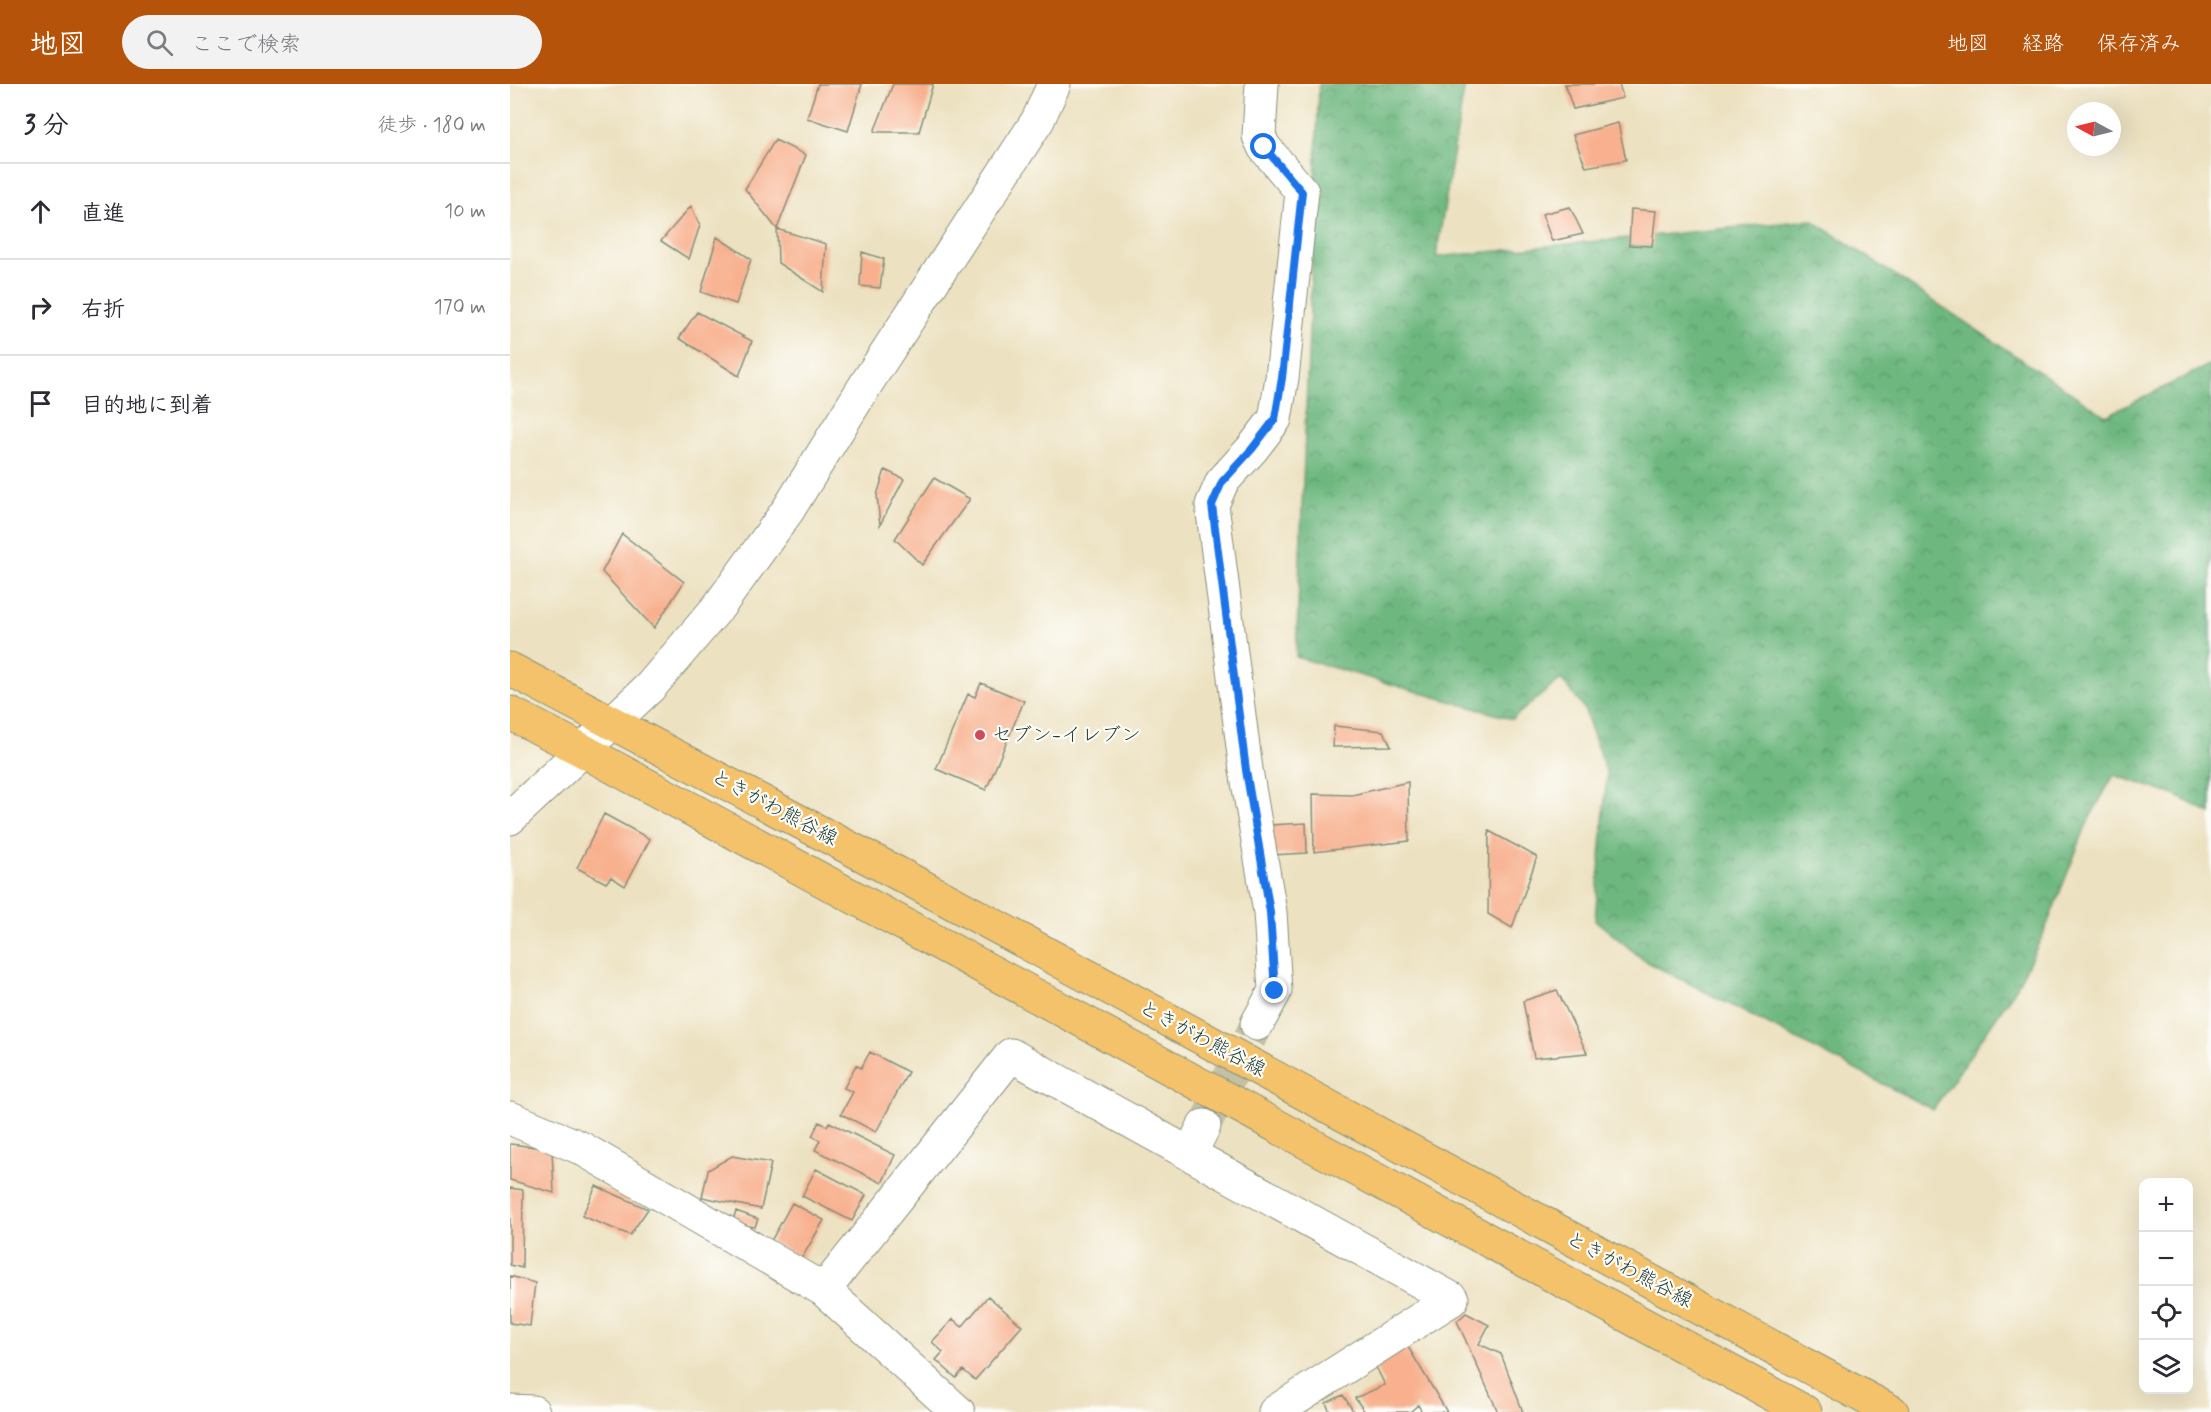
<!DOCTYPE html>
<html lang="ja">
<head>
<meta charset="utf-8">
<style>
	body { margin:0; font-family:Mynerve,"Klee One",sans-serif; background:#f2f2f3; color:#2b2b33 }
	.controls { position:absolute; right:18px; bottom:18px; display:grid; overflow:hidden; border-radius:12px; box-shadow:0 6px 24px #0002 }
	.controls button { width:54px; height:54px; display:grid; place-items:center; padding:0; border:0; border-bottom:2px solid #e1e1e2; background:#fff; color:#2b2b33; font:30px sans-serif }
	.compass { position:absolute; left:1557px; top:18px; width:54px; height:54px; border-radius:50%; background:#fff; box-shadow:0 6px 24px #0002; rotate:277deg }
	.stop { position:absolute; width:18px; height:18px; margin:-14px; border:4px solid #1a73e8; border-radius:50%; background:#fff }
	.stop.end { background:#1a73e8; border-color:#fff; box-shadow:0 2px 6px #0008 }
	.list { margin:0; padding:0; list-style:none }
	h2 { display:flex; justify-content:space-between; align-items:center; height:78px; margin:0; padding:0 24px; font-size:26px }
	h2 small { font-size:20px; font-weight:400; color:#7c7c81 }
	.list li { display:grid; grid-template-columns:39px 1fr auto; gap:18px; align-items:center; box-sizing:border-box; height:96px; padding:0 24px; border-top:2px solid #e1e1e2 }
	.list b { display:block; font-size:22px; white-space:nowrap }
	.list em { font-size:20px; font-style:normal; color:#7c7c81 }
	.icon { flex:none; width:33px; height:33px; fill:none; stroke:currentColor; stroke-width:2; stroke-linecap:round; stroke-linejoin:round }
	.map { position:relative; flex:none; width:1701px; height:1328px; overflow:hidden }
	header { display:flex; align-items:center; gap:36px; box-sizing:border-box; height:84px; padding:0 30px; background:#b45309; color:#fff }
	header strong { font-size:28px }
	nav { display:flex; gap:33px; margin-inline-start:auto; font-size:21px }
	.search { width:420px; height:54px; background:#f2f2f3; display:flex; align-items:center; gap:15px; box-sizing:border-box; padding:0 21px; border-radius:33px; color:#7c7c81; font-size:22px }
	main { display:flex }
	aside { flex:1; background:#fff }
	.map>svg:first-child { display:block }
	.forest { fill:url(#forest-crowns); stroke:#467a5a; stroke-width:1.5 }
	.building { fill:#f8b08e }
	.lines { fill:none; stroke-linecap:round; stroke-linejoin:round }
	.minor-tunnel { stroke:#c3c0a4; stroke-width:33; stroke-dasharray:33 16; stroke-linecap:butt }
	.minor-casing { stroke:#868f7a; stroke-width:35 }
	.major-casing { stroke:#868f7a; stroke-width:35 }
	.minor { stroke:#fff; stroke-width:33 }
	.major { stroke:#f4c26a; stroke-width:33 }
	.route { stroke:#1a73e8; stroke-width:8 }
	.poi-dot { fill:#d1495b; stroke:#fdfcf7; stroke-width:2 }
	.labels { text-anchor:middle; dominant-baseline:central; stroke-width:4.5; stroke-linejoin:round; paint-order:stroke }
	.poi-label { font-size:20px; fill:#1f3d34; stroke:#fdfcf7; text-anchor:start }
	.street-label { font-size:20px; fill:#1f3d34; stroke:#fdfcf7 }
</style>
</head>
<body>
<header>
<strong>地図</strong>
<div class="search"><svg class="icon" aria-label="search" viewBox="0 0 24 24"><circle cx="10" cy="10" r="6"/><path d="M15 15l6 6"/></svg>ここで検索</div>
<nav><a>地図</a><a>経路</a><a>保存済み</a></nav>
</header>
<main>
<aside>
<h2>3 分<small>徒歩 · 180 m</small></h2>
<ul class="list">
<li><svg class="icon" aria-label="ahead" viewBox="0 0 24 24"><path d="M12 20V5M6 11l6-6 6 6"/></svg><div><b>直進</b></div><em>10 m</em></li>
<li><svg class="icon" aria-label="right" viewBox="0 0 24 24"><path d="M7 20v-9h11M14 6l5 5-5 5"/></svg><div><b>右折</b></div><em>170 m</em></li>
<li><svg class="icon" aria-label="arrive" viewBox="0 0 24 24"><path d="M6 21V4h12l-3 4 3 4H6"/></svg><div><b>目的地に到着</b></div></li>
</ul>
</aside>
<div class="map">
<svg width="1701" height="1328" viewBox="0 0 1701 1328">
	<defs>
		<pattern id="forest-crowns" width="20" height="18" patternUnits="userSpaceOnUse" patternTransform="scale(1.5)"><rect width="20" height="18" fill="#6eb880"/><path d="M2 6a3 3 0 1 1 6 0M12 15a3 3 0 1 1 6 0" fill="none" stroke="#5a976a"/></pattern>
	</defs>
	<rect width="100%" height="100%" fill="#fdfcf7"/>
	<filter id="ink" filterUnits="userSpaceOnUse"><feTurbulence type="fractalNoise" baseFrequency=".0167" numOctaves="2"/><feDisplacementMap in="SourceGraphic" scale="12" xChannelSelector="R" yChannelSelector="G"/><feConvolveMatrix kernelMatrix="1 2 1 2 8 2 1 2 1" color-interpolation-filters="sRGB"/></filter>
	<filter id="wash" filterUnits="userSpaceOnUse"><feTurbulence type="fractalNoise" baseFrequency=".008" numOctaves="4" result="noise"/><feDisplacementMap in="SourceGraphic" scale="24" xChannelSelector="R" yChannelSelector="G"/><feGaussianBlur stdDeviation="1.35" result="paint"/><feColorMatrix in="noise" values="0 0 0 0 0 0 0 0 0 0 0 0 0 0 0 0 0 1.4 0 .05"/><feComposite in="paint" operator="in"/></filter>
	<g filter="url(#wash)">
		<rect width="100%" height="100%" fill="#ece1c0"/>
		<!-- forest -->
		<path class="forest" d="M 809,0 L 955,0 L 926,173 L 1302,136 L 1596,332 L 1701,280 L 1701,730 L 1667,712 L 1604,691 L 1578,737 L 1533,851 L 1506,904 L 1423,1026 L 1134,876 L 1085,836 L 1097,691 L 1074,624 L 1051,595 L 1002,635 L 786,573 Z"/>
		<g id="blocks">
			<!-- building -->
			<path class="building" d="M 308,0 L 352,0 L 338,47 L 297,34 Z
				M 383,0 L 423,0 L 409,48 L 364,48 Z
				M 1055,0 L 1109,0 L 1113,14 L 1063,25 Z
				M 1108,39 L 1116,76 L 1076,83 L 1063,51 Z
				M 265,56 L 296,71 L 267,145 L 235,105 Z
				M 181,122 L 190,141 L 179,175 L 151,157 Z
				M 1060,123 L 1073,150 L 1042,157 L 1032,130 Z
				M 1121,125 L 1146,127 L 1142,162 L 1119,161 Z
				M 267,145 L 316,160 L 313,208 L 268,179 Z
				M 207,153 L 241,175 L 226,220 L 191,208 Z
				M 352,168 L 374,175 L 370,204 L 350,202 Z
				M 187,228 L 242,257 L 229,292 L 169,254 Z
				M 375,386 L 394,395 L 370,441 L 367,411 Z
				M 424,394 L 460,415 L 412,481 L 385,455 Z
				M 112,450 L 174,498 L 144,544 L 92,488 Z
				M 471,599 L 514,617 L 476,706 L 426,685 L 458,610 L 465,613 Z
				M 824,642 L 873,647 L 881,662 L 823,663 Z
				M 898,698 L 899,757 L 804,768 L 803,710 L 842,711 Z
				M 94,730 L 140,755 L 115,802 L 101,793 L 96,799 L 67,784 Z
				M 796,739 L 797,769 L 762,771 L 760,741 Z
				M 979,747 L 1027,773 L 1002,844 L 978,830 Z
				M 1047,906 L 1077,969 L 1024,974 L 1013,917 Z
				M 360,968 L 398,988 L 366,1048 L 331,1030 L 343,1008 L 334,1004 L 346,981 L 351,984 Z
				M 309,1038 L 317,1042 L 319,1038 L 385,1071 L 372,1099 L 305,1066 L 310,1056 L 302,1052 Z
				M 0,1060 L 42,1065 L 44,1109 L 0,1096 Z
				M 222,1072 L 261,1079 L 251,1125 L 192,1113 L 198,1086 Z
				M 306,1085 L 356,1111 L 342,1137 L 292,1112 Z
				M 86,1102 L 138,1125 L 120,1151 L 72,1132 Z
				M 0,1104 L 13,1106 L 12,1184 L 0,1181 Z
				M 282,1119 L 314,1136 L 292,1174 L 261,1157 Z
				M 226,1127 L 248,1135 L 245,1143 L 222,1139 Z
				M 0,1192 L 25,1199 L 20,1242 L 0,1239 Z
				M 478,1212 L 512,1242 L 465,1296 L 453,1286 L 446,1294 L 426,1276 L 433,1268 L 422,1258 L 443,1235 L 452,1243 Z
				M 956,1229 L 979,1241 L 969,1260 L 991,1270 L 1013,1328 L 988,1328 L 947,1237 Z
				M 894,1256 L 937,1328 L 912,1328 L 908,1321 L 900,1328 L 855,1328 L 845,1314 L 875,1301 L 863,1277 Z
				M 833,1311 L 844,1328 L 820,1328 L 816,1319 Z"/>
		</g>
	</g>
	<g filter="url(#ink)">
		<use href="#blocks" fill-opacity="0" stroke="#868f7a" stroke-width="1.5"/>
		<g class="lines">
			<!-- minor-tunnel -->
			<path class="minor-tunnel" d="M 694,1042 L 747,940"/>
			<defs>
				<path id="minor" d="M 0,734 L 140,603 L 209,522 L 278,426 L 358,297 L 528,36 L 544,0
					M 747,940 L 765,907 L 760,828 L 736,686 L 702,421 L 712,398 L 742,365 L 765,335 L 772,294 L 792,108 L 754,63 L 749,52 L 752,0
					M 0,1034 L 71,1064 L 314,1206 L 448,1328
					M 680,1070 L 694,1042
					M 314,1206 L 501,971 L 942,1215 L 765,1328
					M 0,1327 L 23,1328"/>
				<path id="major" d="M 0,585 L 406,799 L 1382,1328
					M 0,629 L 72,666 L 1295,1328"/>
			</defs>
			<!-- minor casing -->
			<use href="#minor" class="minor-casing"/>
			<!-- major casing -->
			<use href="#major" class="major-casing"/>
			<!-- minor -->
			<use href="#minor" class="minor"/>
			<!-- major -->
			<use href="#major" class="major"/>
		</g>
	</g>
	<g class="lines" filter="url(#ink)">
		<!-- route -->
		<path class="route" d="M 754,63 L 792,108 L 772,294 L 765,335 L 742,365 L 712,398 L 702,421 L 736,686 L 760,828 L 765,907"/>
	</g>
	<!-- markers -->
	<circle class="poi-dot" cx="470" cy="651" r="6"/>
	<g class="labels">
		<!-- poi labels -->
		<g class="poi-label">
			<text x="482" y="651">セブン-イレブン</text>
		</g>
		<!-- street labels -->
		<g class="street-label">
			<text transform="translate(264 724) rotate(28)">ときがわ熊谷線</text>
			<text transform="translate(692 955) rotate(28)">ときがわ熊谷線</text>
			<text transform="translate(1119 1186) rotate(28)">ときがわ熊谷線</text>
		</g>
	</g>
</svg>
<div class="controls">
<button>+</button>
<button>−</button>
<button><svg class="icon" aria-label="locate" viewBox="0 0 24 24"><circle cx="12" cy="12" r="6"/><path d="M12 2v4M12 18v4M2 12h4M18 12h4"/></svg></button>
<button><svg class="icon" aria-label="layers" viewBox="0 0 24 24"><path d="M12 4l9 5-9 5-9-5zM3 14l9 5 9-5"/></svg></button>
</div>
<svg class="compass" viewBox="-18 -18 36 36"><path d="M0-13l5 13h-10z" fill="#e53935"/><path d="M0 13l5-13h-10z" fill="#7c7c81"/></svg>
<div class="stop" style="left:754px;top:63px"></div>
<div class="stop end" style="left:765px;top:907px"></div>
</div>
</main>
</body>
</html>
